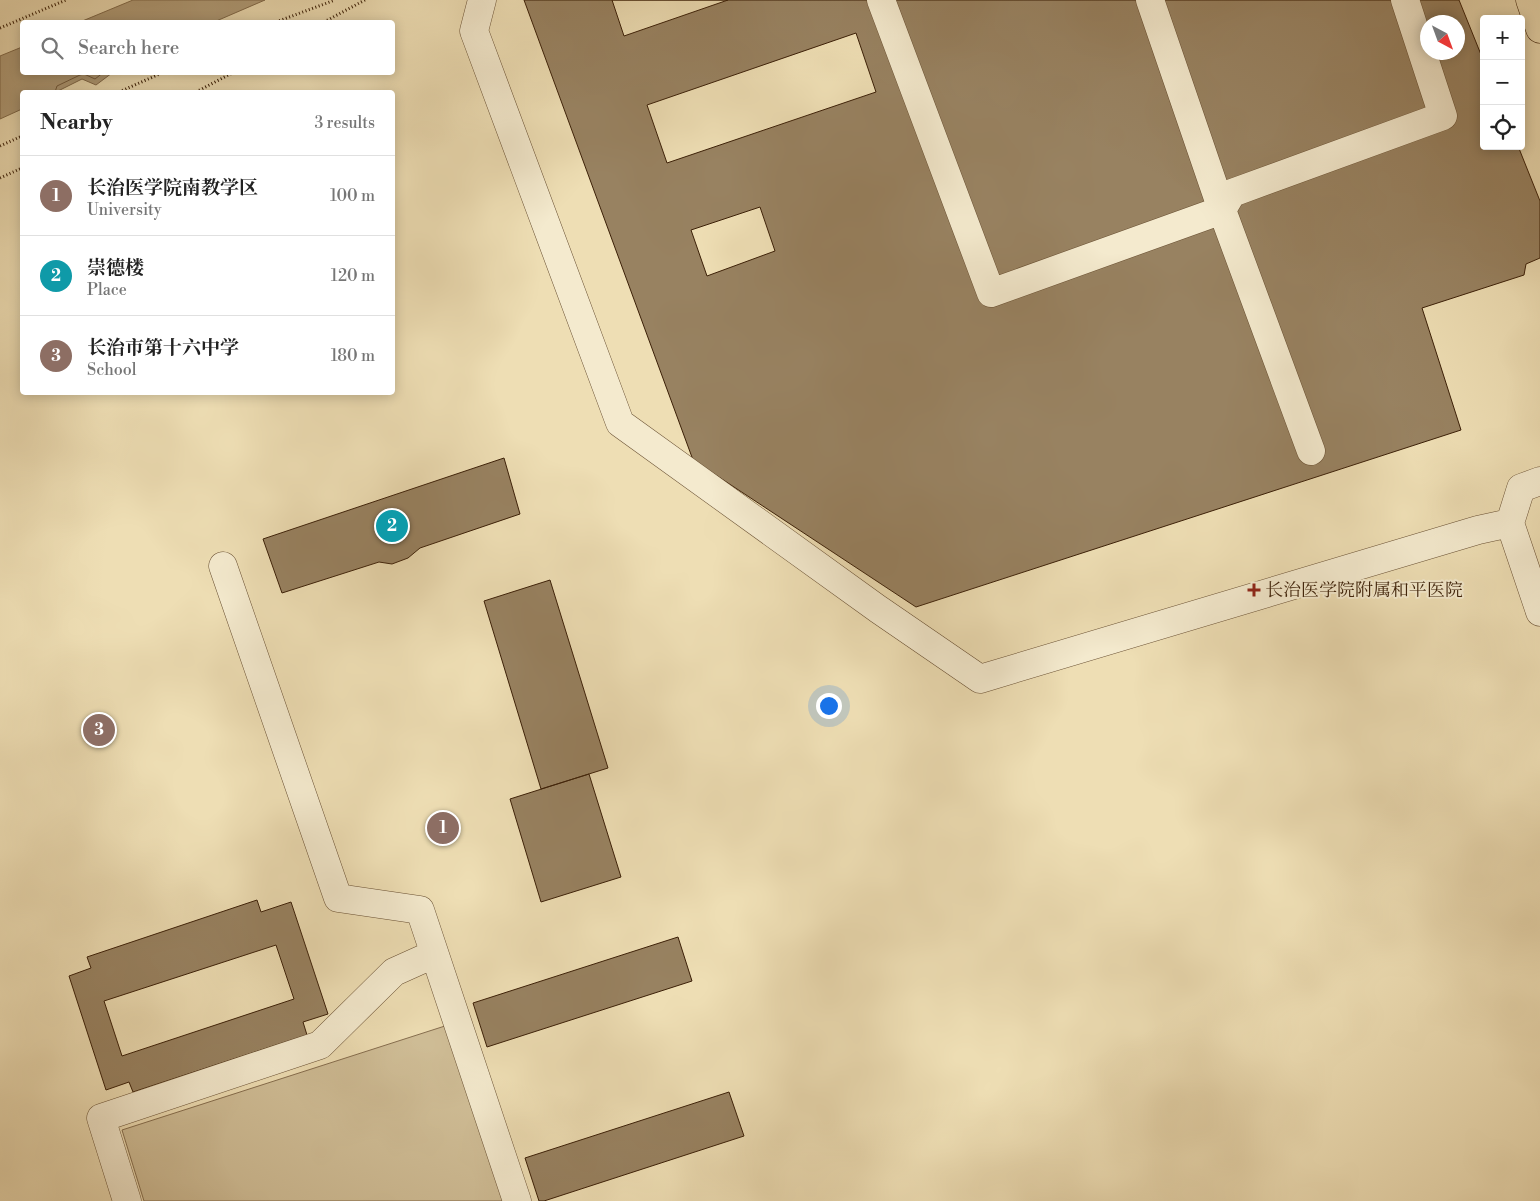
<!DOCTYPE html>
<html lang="en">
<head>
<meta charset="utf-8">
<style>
	body { margin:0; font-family:"Libre Bodoni","Noto Serif SC",serif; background:#f6f6f6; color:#222 }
	.controls { position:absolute; right:15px; top:15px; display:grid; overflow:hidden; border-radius:5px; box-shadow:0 2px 12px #0003 }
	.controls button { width:45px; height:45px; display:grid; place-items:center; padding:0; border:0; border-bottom:1px solid #e0e0e0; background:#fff; color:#222; font:25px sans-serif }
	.compass { position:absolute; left:1420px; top:15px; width:45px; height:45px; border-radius:50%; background:#fff; box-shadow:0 2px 12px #0003; rotate:139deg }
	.you { position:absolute; left:828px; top:705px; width:18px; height:18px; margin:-12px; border:4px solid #fff; border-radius:50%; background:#1a73e8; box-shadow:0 0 0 8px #1a73e833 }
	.badge { display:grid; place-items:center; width:32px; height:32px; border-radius:50%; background:#111827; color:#fff; font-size:16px; font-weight:700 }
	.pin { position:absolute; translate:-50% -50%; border:2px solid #fff; box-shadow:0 1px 5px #0006 }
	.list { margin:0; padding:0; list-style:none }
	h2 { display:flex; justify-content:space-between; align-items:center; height:65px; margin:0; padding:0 20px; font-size:21px }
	h2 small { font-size:16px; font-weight:400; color:#767676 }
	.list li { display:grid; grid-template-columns:32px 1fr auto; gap:15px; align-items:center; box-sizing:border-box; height:80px; padding:0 20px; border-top:1px solid #e0e0e0 }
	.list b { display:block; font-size:19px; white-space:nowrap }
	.list p { margin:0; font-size:16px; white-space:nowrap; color:#767676 }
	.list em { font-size:16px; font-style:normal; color:#767676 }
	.icon { flex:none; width:28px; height:28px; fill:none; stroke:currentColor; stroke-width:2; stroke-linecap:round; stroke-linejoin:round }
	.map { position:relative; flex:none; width:1540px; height:1201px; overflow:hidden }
	.search { position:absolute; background:#fff; box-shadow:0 2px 12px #0003; left:20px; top:20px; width:375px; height:55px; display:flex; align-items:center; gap:12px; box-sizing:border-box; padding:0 18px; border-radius:5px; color:#767676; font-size:19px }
	.panel { position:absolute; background:#fff; box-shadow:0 2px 12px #0003; left:20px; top:90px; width:375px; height:305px; border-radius:5px }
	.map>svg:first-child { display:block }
	.pitch { fill:#d0be97; stroke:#866e4f }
	.water { fill:#b19d79; stroke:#826b4b }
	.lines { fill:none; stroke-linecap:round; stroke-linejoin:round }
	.shore { stroke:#765e40; stroke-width:1 }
	.building { fill:#988261; stroke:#3b1f07; fill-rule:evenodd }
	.minor-casing { stroke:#684f32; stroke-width:29 }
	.major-casing { stroke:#3b1f07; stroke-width:29 }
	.path { stroke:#3b1f07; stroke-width:3; stroke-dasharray:1 2.5; stroke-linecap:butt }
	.minor { stroke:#f4eace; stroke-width:28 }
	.major { stroke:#eedeb4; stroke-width:28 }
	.poi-dot { fill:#8f2418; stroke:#f4eace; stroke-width:2 }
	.labels { text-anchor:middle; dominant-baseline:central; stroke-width:4; stroke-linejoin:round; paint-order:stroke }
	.poi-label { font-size:18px; fill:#3b1f07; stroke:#f4eace; text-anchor:start }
</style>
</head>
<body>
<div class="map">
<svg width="1540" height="1201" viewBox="0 0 1540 1201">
	<rect width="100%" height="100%" fill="#eedeb4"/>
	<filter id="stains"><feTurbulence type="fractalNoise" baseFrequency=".004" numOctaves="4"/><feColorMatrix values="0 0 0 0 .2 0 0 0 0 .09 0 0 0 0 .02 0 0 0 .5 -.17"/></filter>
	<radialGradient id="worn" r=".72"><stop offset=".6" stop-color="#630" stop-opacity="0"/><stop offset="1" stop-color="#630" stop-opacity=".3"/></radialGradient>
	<!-- pitch -->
	<path class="pitch" d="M 448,1025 L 506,1201 L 144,1201 L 122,1130 Z"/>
	<!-- water -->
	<path class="water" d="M 133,0 L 265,0 L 214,22 L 80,22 Z
		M 22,47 L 22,72 L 112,73 L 96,85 L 82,79 L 56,92 L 22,92 L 22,109 L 0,119 L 0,56 Z"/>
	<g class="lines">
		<!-- shore -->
		<path class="shore" d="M 55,92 L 57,86 L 80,75 L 84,74 L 95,79 L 104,72"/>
	</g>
	<!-- building -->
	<path class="building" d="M 524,0 L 1459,0 L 1484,62 L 1484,146 L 1518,146 L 1540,201 L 1540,258 L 1526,264 L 1524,275 L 1422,308 L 1461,430 L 916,607 L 693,460 ZM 1428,22 L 1458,22 L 1458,52 L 1428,52 Z
		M 612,0 L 728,0 L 624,36 Z
		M 856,33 L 876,92 L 667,163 L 647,105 Z
		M 760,207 L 775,251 L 707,276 L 691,230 Z
		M 504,458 L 520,514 L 420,548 L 408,558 L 392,564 L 379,562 L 282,593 L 263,539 Z
		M 550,580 L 608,768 L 541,789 L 484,601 Z
		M 589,774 L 621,877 L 541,902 L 510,799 Z
		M 257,900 L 261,912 L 291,902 L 328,1014 L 303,1022 L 307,1035 L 133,1092 L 129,1082 L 106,1090 L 69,976 L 91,968 L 87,957 ZM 276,945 L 294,999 L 122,1056 L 104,1001 Z
		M 678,937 L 692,981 L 487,1047 L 473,1003 Z
		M 729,1092 L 744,1136 L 544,1201 L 539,1201 L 525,1158 Z"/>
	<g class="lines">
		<defs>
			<path id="minor" d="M 482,0 L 474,31 L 620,423 L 878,609 L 980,679 L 1478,530 L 1510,523 L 1540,612
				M 881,0 L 991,293 L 1222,210 L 1232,193 L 1443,116 L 1405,0
				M 1150,0 L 1222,210 L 1311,451
				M 1510,523 L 1521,488 L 1540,481
				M 223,566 L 338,898 L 420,910 L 517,1201
				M 127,1201 L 101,1118 L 320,1045 L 394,972 L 434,954"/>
			<path id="major" d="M 1530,0 L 1540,29"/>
		</defs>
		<!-- minor casing -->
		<use href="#minor" class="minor-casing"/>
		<!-- major casing -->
		<use href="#major" class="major-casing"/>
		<!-- path -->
		<path class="path" d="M 276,22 L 335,0
			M 324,22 L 365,0
			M 0,28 L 66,0
			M 119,92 L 164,72
			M 196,92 L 234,72
			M 0,146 L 22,136
			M 0,178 L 22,168"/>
		<!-- minor -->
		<use href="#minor" class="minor"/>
		<!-- major -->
		<use href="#major" class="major"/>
	</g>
	<!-- markers -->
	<path class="poi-dot" d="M1251.5 582.5h5v5h5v5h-5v5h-5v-5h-5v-5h5z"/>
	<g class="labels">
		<!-- poi labels -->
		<g class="poi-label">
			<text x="1265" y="590">长治医学院附属和平医院</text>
		</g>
	</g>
	<rect width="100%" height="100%" filter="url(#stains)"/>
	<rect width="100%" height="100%" fill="url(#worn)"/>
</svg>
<div class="controls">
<button>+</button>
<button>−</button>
<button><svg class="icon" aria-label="locate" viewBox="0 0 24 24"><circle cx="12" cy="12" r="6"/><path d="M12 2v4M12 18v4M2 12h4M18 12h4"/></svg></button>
</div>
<svg class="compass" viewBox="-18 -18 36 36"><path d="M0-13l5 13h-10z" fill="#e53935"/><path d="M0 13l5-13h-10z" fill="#767676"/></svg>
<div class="you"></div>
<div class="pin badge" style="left:443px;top:828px;background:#8d6e63">1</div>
<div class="pin badge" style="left:392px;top:526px;background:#0f9aa8">2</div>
<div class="pin badge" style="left:99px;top:730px;background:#8d6e63">3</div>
<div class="search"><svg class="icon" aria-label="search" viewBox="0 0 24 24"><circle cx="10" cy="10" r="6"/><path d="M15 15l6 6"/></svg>Search here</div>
<section class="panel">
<h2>Nearby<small>3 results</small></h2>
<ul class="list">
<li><span class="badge" style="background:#8d6e63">1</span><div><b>长治医学院南教学区</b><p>University</p></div><em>100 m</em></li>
<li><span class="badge" style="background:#0f9aa8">2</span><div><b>崇德楼</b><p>Place</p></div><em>120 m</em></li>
<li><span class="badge" style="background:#8d6e63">3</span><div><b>长治市第十六中学</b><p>School</p></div><em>180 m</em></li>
</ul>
</section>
</div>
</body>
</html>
